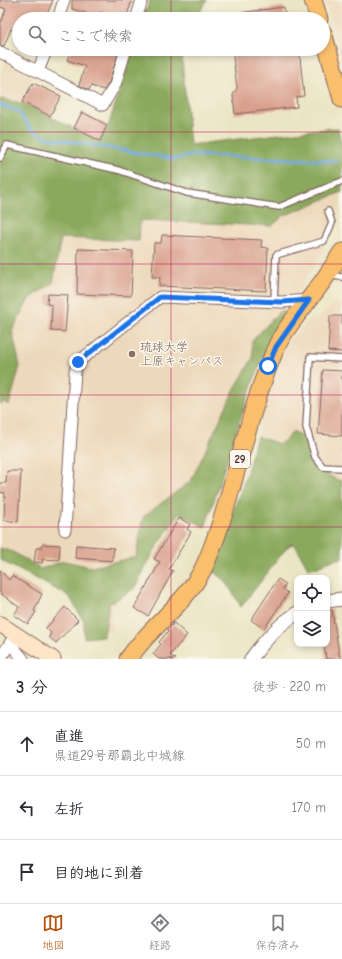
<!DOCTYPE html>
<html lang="ja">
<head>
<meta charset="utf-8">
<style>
	body { margin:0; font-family:"Comic Neue","Klee One",sans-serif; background:#f7f7f7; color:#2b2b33 }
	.controls { position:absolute; right:12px; bottom:12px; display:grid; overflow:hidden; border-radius:8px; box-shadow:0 2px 6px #0003 }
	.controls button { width:36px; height:36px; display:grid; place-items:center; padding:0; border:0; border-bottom:1px solid #e1e1e2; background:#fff; color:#2b2b33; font:20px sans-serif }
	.stop { position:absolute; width:12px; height:12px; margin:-9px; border:3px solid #1a73e8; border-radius:50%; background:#fff }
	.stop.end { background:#1a73e8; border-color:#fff; box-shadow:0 1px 4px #0008 }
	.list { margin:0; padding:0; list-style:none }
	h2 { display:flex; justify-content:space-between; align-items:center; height:52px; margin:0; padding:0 16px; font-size:17px }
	h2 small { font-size:13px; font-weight:400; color:#7c7c81 }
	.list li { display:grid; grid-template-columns:26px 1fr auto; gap:12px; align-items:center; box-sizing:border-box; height:64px; padding:0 16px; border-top:1px solid #e1e1e2 }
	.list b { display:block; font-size:15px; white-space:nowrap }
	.list p { margin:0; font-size:13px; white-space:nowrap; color:#7c7c81 }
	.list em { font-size:13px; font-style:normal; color:#7c7c81 }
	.icon { flex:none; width:22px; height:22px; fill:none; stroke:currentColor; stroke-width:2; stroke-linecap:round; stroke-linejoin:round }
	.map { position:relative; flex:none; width:342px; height:659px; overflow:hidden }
	.search { position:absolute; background:#fff; box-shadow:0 2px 6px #0003; left:12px; right:12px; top:12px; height:44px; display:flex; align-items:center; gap:10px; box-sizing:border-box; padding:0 14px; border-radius:22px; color:#7c7c81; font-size:15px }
	.sheet { height:244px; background:#fff }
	nav { display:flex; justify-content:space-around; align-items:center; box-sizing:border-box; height:56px; border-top:1px solid #e1e1e2; background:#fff; font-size:11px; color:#7c7c81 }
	nav a { display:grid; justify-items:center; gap:2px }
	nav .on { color:#b45309 }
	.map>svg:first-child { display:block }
	.built { fill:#ecd8ba }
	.forest { fill:#8aa95c; stroke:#6a6444 }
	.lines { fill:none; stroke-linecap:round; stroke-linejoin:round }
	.stream { stroke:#68a3d8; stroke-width:3 }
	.building { fill:#d9a08d }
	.service-casing { stroke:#836461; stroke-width:8 }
	.minor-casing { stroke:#836461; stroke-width:13 }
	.tertiary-casing { stroke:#836461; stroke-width:15 }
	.secondary-casing { stroke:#836461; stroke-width:17 }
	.primary-casing { stroke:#836461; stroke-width:19 }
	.service { stroke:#fff; stroke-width:5.5 }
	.minor { stroke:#fff; stroke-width:11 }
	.tertiary { stroke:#fff; stroke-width:13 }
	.secondary { stroke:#fde5c5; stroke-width:15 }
	.primary { stroke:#f9bf6d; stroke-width:17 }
	.route { stroke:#1a73e8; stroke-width:5 }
	.grid { fill:none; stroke:#c2185b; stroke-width:1; stroke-opacity:0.55 }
	.education-dot { fill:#8d6e63; stroke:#fbf7ec; stroke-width:1.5 }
	.labels { text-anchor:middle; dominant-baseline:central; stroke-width:3; stroke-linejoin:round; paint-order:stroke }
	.shield { fill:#fbf7ec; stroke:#7f6065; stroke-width:1 }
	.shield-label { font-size:11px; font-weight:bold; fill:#4a1f2b }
	.education-label { font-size:12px; fill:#785e54; stroke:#fbf7ec; text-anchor:start }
</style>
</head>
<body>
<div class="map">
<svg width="342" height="659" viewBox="0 0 342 659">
	<rect width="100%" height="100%" fill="#fbf7ec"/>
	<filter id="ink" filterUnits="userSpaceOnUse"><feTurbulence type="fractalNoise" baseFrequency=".025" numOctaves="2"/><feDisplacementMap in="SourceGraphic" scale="8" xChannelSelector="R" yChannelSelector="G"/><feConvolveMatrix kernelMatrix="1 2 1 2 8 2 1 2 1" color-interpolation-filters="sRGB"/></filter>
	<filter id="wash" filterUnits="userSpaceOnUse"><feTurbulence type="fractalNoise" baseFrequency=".012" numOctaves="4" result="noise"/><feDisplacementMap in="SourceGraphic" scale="16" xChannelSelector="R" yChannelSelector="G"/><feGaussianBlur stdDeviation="0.9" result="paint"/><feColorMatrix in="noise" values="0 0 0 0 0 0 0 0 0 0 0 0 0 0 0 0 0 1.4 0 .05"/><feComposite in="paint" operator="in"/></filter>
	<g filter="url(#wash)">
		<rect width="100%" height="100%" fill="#ece5c5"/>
		<!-- built -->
		<path class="built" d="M 325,0 L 342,0 L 342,64 L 341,60 Z
			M 7,61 L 33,77 L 18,105 L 105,145 L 186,149 L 334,126 L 342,148 L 341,203 L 321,253 L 274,334 L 256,375 L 205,531 L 180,516 L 111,613 L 112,630 L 87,632 L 79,599 L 40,566 L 0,548 L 0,74 Z
			M 333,304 L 342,304 L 342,551 L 296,538 L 220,569 L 274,376 L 291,338 L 312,317 L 316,321 Z"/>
		<!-- forest -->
		<path class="forest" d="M 150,0 L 207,0 L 201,10 L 200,19 L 143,19 Z
			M 133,49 L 181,49 L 190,145 L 304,131 L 338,128 L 342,149 L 342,192 L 283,216 L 272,226 L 140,220 L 139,241 L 61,238 L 53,283 L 29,299 L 12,331 L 20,366 L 9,405 L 3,402 L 0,406 L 0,99 L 22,103 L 92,137 L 107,130 Z
			M 281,310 L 285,312 C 248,380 230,455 205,527 L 179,513 L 153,553 L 135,588 L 109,604 L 104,636 L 84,638 L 84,622 L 69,596 L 0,560 L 0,548 L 13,552 L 41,569 L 64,561 L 92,567 L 136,557 L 143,517 L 191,481 L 234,390 L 253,358 L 252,341 Z
			M 293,431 L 308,442 L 312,463 L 335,479 L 342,481 L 342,558 L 330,561 L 318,567 L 308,568 L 297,548 L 293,544 L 288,546 L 241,607 L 227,583 L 214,572 L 219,550 L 246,476 L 257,436 L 279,444 L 287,439 Z"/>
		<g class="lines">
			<!-- stream -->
			<path class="stream" d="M 0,105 L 18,111 L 32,130 L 45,137 L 174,159 L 194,155 L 337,161"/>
		</g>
		<g id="blocks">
			<!-- building -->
			<path class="building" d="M 0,0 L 53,0 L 45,19 L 19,19 L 19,32 L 11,29 L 4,46 L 0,45 L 0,25 L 6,9 L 0,7 Z
				M 72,0 L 132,0 L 126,19 L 100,12 L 98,17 L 72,9 Z
				M 284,7 L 285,19 L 231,19 L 231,14 Z
				M 71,49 L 107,49 L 118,53 L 109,82 L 104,90 L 91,86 L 89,90 L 79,85 L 85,66 L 67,60 Z
				M 232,49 L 299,49 L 304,96 L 296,97 L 297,107 L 235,114 L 233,95 L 237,88 Z
				M 33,83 L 61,96 L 50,116 L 22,102 Z
				M 82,112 L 107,125 L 100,141 L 74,128 Z
				M 162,235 L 262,240 L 261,247 L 268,248 L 266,291 L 159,286 L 160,277 L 152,277 L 154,243 L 161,243 Z
				M 78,249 L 133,251 L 131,296 L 77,294 Z
				M 48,294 L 68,295 L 65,332 L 51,331 L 52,305 L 47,304 Z
				M 330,316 L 342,316 L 342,352 L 328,351 Z
				M 323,370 L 342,371 L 342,436 L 318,434 Z
				M 7,471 L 21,471 L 18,522 L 4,520 L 5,493 L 0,492 L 0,483 L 6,483 Z
				M 179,518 L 190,524 L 187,529 L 191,532 L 169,569 L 173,571 L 148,616 L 134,608 L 160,562 L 154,559 Z
				M 42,544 L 60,545 L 59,560 L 43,559 L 42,563 L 34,562 L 36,548 L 41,548 Z
				M 76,545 L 114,548 L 112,561 L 75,558 Z
				M 0,570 L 9,580 L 12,576 L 42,594 L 34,611 L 36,612 L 28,624 L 14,615 L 19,607 L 0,593 Z
				M 278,579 L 286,584 L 283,589 L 288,593 L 264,629 L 251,620 Z
				M 65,607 L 78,620 L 56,643 L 49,637 L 51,633 L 46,628 Z
				M 327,610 L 332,610 L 340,659 L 326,659 L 324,644 L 327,644 Z
				M 174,623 L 187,635 L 170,655 L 176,659 L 159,659 L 153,654 L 161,644 L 159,642 L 168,631 L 167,630 Z"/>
		</g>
	</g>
	<g filter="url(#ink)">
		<use href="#blocks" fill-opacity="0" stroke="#836461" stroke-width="1"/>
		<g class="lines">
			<defs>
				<path id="service" d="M 0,158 L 7,145 L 118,170 L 187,193 L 279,207 L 342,181
					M 330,276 L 342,277
					M 274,302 L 276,255 L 324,241 L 332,223 L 328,211
					M 342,359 L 310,357 L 306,427 L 315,457 L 323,467 L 342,468"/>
				<path id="minor" d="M 58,19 L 64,0
					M 136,19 L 142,0
					M 0,52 L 103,105 L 115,85 L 126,49
					M 38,71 L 47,49
					M 65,530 L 75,371 L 78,362 L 160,297 L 282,302 L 309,300
					M 10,643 L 23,659
					M 0,658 L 16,635"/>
				<path id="tertiary" d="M 327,601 L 342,599
					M 251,659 C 264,641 278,625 297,613"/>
				<path id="secondary" d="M 0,624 L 53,659"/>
				<path id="primary" d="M 313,0 L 319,19
					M 323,33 L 342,99
					M 128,659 C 150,627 184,605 202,571 C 213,549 220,526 227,503 C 242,452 254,399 275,350 C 282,332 296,317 307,302 C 320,286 331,270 342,252"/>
			</defs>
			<!-- service casing -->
			<use href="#service" class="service-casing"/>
			<!-- minor casing -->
			<use href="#minor" class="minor-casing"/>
			<!-- tertiary casing -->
			<use href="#tertiary" class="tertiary-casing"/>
			<!-- secondary casing -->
			<use href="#secondary" class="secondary-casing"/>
			<!-- primary casing -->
			<use href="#primary" class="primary-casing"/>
			<!-- service -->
			<use href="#service" class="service"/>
			<!-- minor -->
			<use href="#minor" class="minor"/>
			<!-- tertiary -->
			<use href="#tertiary" class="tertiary"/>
			<!-- secondary -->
			<use href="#secondary" class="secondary"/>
			<!-- primary -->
			<use href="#primary" class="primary"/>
		</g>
	</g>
	<g class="lines" filter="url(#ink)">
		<!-- route -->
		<path class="route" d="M 78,362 L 160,297 L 282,302 L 309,300 L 276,347 L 268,366"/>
	</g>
	<!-- grid -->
	<path class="grid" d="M 171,0 L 171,19M 171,49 L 171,659M 0,132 L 342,132M 0,264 L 342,264M 0,395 L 342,395M 0,527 L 342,527"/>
	<!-- markers -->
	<circle class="education-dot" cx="132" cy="354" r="4"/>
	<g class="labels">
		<!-- shield labels -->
		<rect class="shield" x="230" y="450" width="20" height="18" rx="3"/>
		<g class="shield-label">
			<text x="240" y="459">29</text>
		</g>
		<!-- education labels -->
		<g class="education-label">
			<text x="140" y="347">琉球大学<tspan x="140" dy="14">上原キャンパス</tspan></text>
		</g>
	</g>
</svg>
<div class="controls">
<button><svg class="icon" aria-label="locate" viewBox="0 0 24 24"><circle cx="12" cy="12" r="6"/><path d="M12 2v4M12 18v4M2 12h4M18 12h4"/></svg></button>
<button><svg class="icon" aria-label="layers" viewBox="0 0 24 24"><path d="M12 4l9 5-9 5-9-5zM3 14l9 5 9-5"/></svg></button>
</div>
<div class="stop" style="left:268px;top:366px"></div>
<div class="stop end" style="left:78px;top:362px"></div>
<div class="search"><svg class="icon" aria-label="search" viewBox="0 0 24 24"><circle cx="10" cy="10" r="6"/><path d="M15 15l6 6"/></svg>ここで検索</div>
</div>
<section class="sheet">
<h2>3 分<small>徒歩 · 220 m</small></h2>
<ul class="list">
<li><svg class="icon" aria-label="ahead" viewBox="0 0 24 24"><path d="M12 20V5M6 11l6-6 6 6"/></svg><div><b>直進</b><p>県道29号那覇北中城線</p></div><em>50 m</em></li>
<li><svg class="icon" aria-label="left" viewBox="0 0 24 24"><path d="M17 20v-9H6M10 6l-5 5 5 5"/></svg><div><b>左折</b></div><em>170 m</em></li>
<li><svg class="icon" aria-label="arrive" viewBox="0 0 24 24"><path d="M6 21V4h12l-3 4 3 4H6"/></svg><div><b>目的地に到着</b></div></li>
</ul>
</section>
<nav>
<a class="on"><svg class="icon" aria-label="map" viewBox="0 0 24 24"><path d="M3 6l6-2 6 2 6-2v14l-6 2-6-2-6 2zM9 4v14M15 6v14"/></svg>地図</a>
<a><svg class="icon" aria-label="directions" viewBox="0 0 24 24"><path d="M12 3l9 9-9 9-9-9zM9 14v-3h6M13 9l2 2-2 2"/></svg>経路</a>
<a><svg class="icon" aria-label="saved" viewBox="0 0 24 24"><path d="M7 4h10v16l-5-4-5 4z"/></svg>保存済み</a>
</nav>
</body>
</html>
